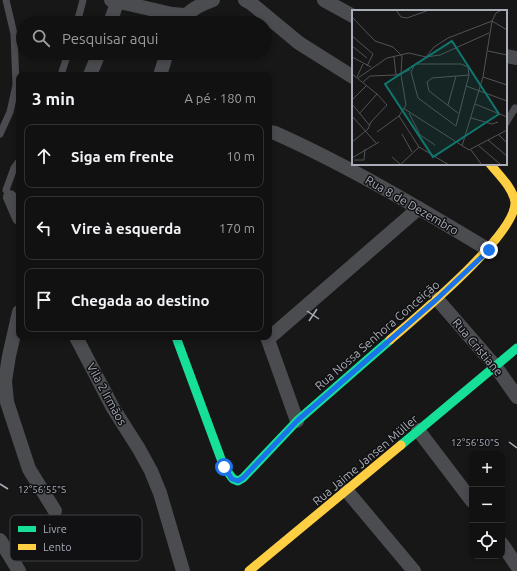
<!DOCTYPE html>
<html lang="pt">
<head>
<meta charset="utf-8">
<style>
	body { margin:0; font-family:Ubuntu,sans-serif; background:#1a1a1a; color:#f1f3f6 }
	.controls { position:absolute; right:12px; bottom:12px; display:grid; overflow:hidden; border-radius:8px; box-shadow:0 2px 6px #0003 }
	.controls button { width:36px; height:36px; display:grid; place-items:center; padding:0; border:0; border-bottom:1px solid #303131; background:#111; color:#f1f3f6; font:20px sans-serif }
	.stop { position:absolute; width:12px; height:12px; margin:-9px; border:3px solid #1a73e8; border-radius:50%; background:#fff }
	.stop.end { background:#1a73e8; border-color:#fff; box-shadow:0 1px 4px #0008 }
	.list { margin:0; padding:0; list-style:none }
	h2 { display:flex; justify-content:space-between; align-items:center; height:52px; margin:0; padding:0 16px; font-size:17px }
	h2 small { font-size:13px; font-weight:400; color:#9c9d9f }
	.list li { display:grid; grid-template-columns:26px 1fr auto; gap:12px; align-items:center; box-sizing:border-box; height:64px; margin:0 8px 8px; padding:0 8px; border:1px solid #303131; border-radius:8px }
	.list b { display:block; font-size:15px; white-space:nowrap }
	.list em { font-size:13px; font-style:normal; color:#9c9d9f }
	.icon { flex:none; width:22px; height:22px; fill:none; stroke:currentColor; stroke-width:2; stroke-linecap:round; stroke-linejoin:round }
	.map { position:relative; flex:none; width:517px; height:571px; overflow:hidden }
	.search { position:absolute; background:#111; box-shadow:0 2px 6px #0003; left:16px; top:16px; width:256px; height:44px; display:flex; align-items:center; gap:10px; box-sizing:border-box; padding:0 14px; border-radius:22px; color:#9c9d9f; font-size:15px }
	.panel { position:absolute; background:#111; box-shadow:0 2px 6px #0003; left:16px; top:72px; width:256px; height:268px; border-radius:8px }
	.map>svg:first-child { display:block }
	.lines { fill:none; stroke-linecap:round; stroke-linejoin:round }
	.lane { stroke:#4b4c50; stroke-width:7 }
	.street { stroke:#4b4c50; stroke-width:14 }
	.fast { stroke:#16e098; stroke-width:9 }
	.slow { stroke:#ffcf43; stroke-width:9 }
	.route { stroke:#1a73e8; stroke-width:5 }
	.ticks { fill:none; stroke:#a8adb8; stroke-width:1.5 }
	.labels { text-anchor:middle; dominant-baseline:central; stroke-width:3; stroke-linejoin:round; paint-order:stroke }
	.street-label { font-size:12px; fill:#a8adb8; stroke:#111113 }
	.inset-road { fill:none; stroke:#515357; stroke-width:1 }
	.view { fill:#0f766e; fill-opacity:0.15; stroke:#0f766e; stroke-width:2 }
	.inset-edge { fill:none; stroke:#a8adb8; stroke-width:2 }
	.key { fill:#111113; stroke:#3e4045; stroke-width:1 }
	.key-label { font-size:11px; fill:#a8adb8 }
	.ticks-label { font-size:10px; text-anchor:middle; fill:#a8adb8; stroke:#111113; stroke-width:3; stroke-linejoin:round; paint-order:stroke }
</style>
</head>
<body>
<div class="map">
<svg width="517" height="571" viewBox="0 0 517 571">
	<rect width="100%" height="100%" fill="#171717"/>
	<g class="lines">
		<!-- lane -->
		<path class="lane" d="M 77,23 L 83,0
			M 61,75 L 68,53
			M 506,123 L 515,108 L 517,109
			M 0,134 L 10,112 L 16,85 L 14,34 L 6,0
			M 6,190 L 14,168 L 19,161"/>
		<!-- street -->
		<path class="street" d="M 111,0 L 172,14 L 185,15
			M 245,0 L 252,4 L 299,43 L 353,77
			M 324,0 L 353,16
			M 110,23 L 118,0
			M 181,23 C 188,10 200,5 213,0
			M 506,56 L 517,58
			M 90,75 L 99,53
			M 160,75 L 167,53
			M 269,132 L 275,133 C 349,166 419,208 489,250
			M 10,197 L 19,218
			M 437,299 L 496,367 L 517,397
			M 19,312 L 9,356 L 5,381 L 7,402 L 29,469 L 55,511
			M 76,337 L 113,408 L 139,449 L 151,471 L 160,493 L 183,571
			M 267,337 L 297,421
			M 268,339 L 419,208
			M 418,430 L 472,501
			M 347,491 L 414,571
			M 0,540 L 19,571
			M 502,544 L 517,566"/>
		<!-- fast -->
		<path class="fast" d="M 176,337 L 224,467 L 233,479 L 238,481 L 243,478 L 297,421 L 390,340
			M 401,445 L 517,348"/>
		<!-- slow -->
		<path class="slow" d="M 390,340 C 415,318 517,234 515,202 C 513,188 499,175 490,164
			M 249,571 L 401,445"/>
	</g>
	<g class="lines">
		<!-- route -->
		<path class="route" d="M 224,467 L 232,479 L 238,481 L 243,478 L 297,421 L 437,299 L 489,250"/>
	</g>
	<!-- ticks -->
	<path class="ticks" d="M 307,311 L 319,319M 309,321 L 317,309M 509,442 L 517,448M 0,484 L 8,489"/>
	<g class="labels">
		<!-- street labels -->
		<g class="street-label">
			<text transform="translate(412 205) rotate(30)">Rua 8 de Dezembro</text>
			<text transform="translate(377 335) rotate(-41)">Rua Nossa Senhora Conceição</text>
			<text transform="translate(478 347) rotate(50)">Rua Cristiane</text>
			<text transform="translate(107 394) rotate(61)">Vila 2 Irmãos</text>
			<text transform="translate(365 460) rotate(-40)">Rua Jaime Jansen Müller</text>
		</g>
	</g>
	<!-- overview -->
	<g transform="translate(352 10)">
		<rect width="155" height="155" fill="#171717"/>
		<path class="inset-road" d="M 44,0 L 49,7 L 55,8 L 77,0M 0,7 L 23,31 L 41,37 L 50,46 L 49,65 L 54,95 L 47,106 L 25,122M 140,11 L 155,20M 0,26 L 21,44 L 15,56M 0,36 L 15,48M 136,41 L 155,45M 0,47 L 19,57M 42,47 L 44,65M 74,47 L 82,37 L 96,28 L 140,11M 63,54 L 109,54 L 116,57 L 117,65 L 104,116 L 66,88 L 59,62 ZM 0,64 L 25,84 L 7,104M 5,67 L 11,54M 131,67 L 155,75M 6,68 L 35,48 L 57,43 L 74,47 L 88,45 L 137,23M 11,72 L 18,66 L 44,65 L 58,60M 114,76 L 155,91M 0,90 L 15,75M 0,94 L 18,116M 123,94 L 155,107M 96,95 L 104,66M 51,98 L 117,140 L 155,120M 57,103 L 68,125 L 83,135M 106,103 L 77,81 L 75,72 L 80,68 L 117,65M 0,106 L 24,133M 47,106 L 67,137 L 97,155M 119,108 L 140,114 L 146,112M 50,124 L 60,142M 146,124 L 155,133M 136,130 L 155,146M 0,132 L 16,119 L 19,112 L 35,95 L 25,84M 110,136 L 131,67 L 140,11 L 144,3 L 150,0M 127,136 L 148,154M 119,140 L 130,155M 40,147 L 49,155M 0,148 L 27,132M 2,150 L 12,150 L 13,139M 49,154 L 67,137"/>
		<path class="view" d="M 100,31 L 147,104 L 81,147 L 33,74 Z"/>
		<rect width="155" height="155" class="inset-edge"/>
	</g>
	<!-- legend -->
	<rect x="10" y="515" width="132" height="46" rx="6" class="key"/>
	<rect x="18" y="526" width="18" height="6" fill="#16e098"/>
	<rect x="18" y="544" width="18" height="6" fill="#ffcf43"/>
	<g class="key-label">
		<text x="43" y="533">Livre</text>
		<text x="43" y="551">Lento</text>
	</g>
	<g class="ticks-label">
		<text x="475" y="446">12°56'50"S</text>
		<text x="42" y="493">12°56'55"S</text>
	</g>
</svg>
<div class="controls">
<button>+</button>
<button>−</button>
<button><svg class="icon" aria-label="locate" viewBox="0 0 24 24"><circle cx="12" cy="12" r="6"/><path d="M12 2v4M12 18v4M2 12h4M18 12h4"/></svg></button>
</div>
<div class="stop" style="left:224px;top:467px"></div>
<div class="stop end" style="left:489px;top:250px"></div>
<div class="search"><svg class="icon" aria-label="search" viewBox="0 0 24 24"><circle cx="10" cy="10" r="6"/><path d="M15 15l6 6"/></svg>Pesquisar aqui</div>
<section class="panel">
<h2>3 min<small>A pé · 180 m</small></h2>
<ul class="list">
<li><svg class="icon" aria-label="ahead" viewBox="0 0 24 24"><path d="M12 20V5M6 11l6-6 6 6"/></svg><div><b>Siga em frente</b></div><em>10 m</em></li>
<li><svg class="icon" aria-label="left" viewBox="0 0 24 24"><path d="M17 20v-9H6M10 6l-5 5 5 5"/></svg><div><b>Vire à esquerda</b></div><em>170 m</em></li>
<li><svg class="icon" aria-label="arrive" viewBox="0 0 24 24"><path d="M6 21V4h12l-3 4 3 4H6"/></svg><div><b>Chegada ao destino</b></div></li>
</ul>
</section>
</div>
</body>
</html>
